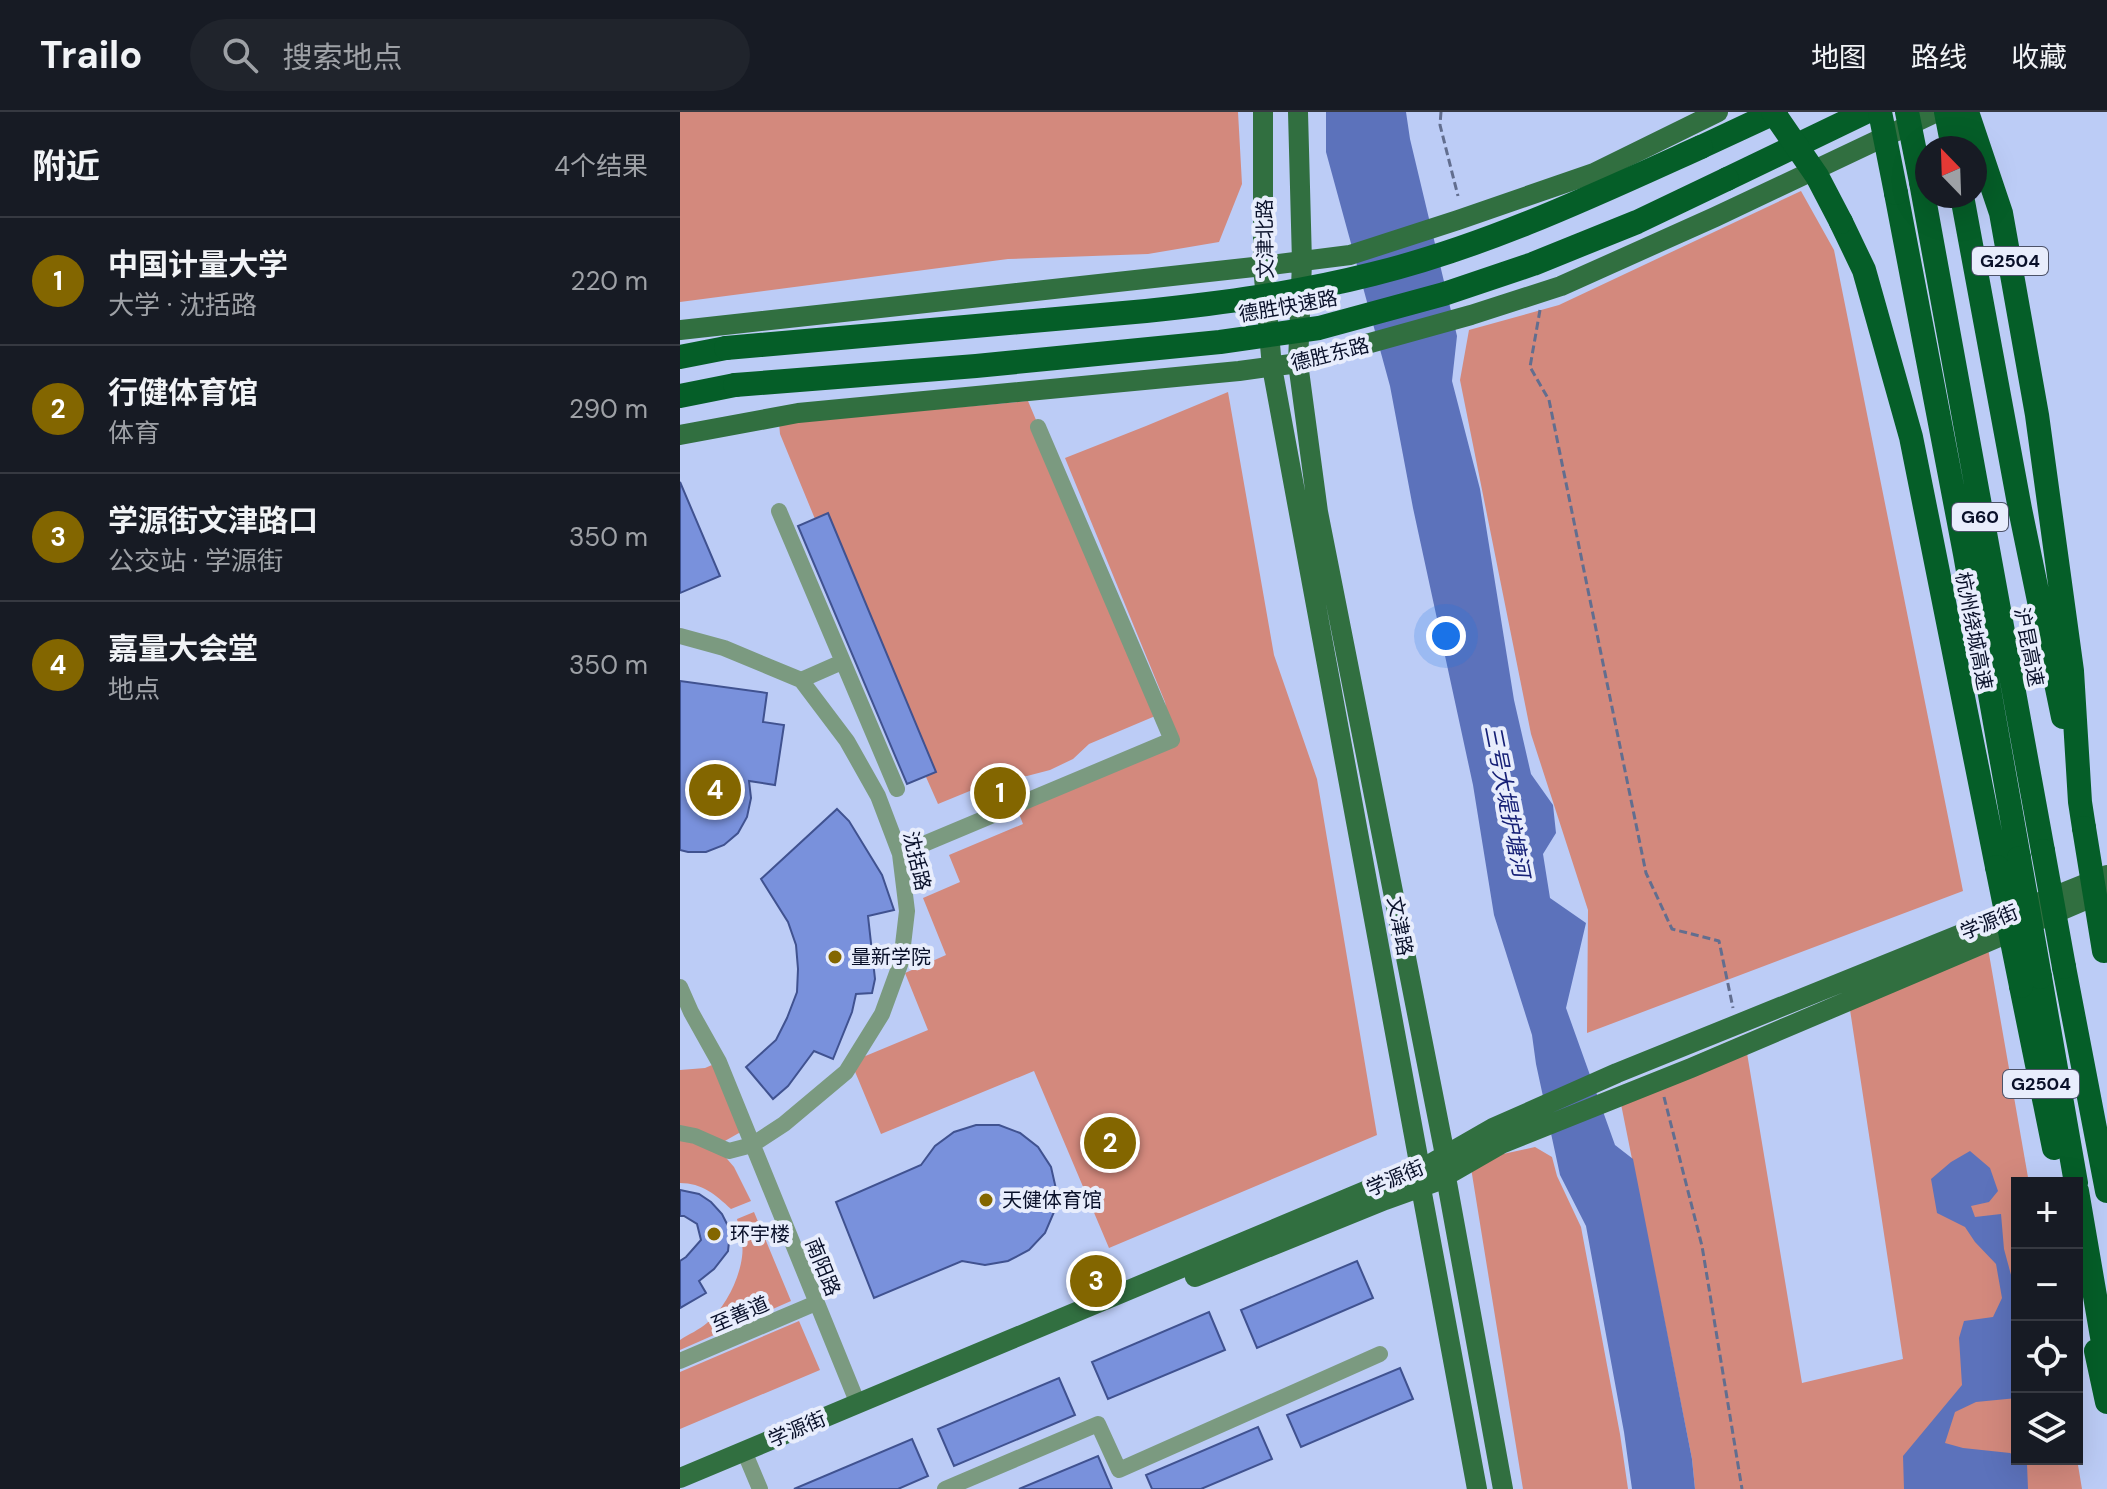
<!DOCTYPE html>
<html lang="zh">
<head>
<meta charset="utf-8">
<style>
	body { margin:0; font-family:"DM Sans","Noto Sans SC",sans-serif; background:#20242c; color:#f1f3f6 }
	.controls { position:absolute; right:24px; bottom:24px; display:grid; overflow:hidden; border-radius:0px; box-shadow:0 8px 32px #0002 }
	.controls button { width:72px; height:72px; display:grid; place-items:center; padding:0; border:0; border-bottom:2px solid #363941; background:#171b24; color:#f1f3f6; font:40px sans-serif }
	.compass { position:absolute; left:1235px; top:24px; width:72px; height:72px; border-radius:50%; background:#171b24; box-shadow:0 8px 32px #0002; rotate:337deg }
	.you { position:absolute; left:766px; top:524px; width:28px; height:28px; margin:-20px; border:6px solid #fff; border-radius:50%; background:#1a73e8; box-shadow:0 0 0 12px #1a73e833 }
	.badge { display:grid; place-items:center; width:52px; height:52px; border-radius:50%; background:#836600; color:#fff; font-size:26px; font-weight:700 }
	.pin { position:absolute; translate:-50% -50%; border:4px solid #fff; box-shadow:0 2px 8px #0006 }
	.list { margin:0; padding:0; list-style:none }
	h2 { display:flex; justify-content:space-between; align-items:center; height:104px; margin:0; padding:0 32px; font-size:34px }
	h2 small { font-size:26px; font-weight:400; color:#9ea1a6 }
	.list li { display:grid; grid-template-columns:52px 1fr auto; gap:24px; align-items:center; box-sizing:border-box; height:128px; padding:0 32px; border-top:2px solid #363941 }
	.list b { display:block; font-size:30px; white-space:nowrap }
	.list p { margin:0; font-size:26px; white-space:nowrap; color:#9ea1a6 }
	.list em { font-size:26px; font-style:normal; color:#9ea1a6 }
	.icon { flex:none; width:44px; height:44px; fill:none; stroke:currentColor; stroke-width:2; stroke-linecap:round; stroke-linejoin:round }
	.map { position:relative; flex:none; width:1427px; height:1377px; overflow:hidden }
	header { display:flex; align-items:center; gap:48px; box-sizing:border-box; height:112px; padding:0 40px; background:#171b24; border-bottom:2px solid #363941 }
	header strong { font-size:38px }
	nav { display:flex; gap:44px; margin-inline-start:auto; font-size:28px }
	.search { width:560px; height:72px; background:#20242c; display:flex; align-items:center; gap:20px; box-sizing:border-box; padding:0 28px; border-radius:44px; color:#9ea1a6; font-size:30px }
	main { display:flex }
	aside { flex:1; background:#171b24 }
	.map>svg:first-child { display:block }
	.green { fill:#d3897d }
	.water { fill:#5c72bb }
	.building { fill:#7991dc; stroke:#405290; stroke-width:2 }
	.lines { fill:none; stroke-linecap:round; stroke-linejoin:round }
	.path { stroke:#626e8f; stroke-width:3; stroke-dasharray:8 4; stroke-linecap:butt }
	.minor { stroke:#7b9a80; stroke-width:16 }
	.major { stroke:#316f40; stroke-width:20 }
	.highway { stroke:#055e28; stroke-width:24 }
	.highway-bridge { stroke:#055e28; stroke-width:24 }
	.poi-dot { fill:#836600; stroke:#e8edfc; stroke-width:3 }
	.labels { text-anchor:middle; dominant-baseline:central; stroke-width:8; stroke-linejoin:round; paint-order:stroke }
	.shield { fill:#e8edfc; stroke:#4c5268; stroke-width:2 }
	.shield-label { font-size:18px; font-weight:bold; fill:#091029 }
	.street-label { font-size:20px; fill:#091029; stroke:#e8edfc }
	.poi-label { font-size:20px; fill:#091029; stroke:#e8edfc; text-anchor:start }
	.water-label { font-size:22px; font-style:italic; fill:#162076; stroke:#e8edfc }
</style>
</head>
<body>
<header>
<strong>Trailo</strong>
<div class="search"><svg class="icon" aria-label="search" viewBox="0 0 24 24"><circle cx="10" cy="10" r="6"/><path d="M15 15l6 6"/></svg>搜索地点</div>
<nav><a>地图</a><a>路线</a><a>收藏</a></nav>
</header>
<main>
<aside>
<h2>附近<small>4个结果</small></h2>
<ul class="list">
<li><span class="badge">1</span><div><b>中国计量大学</b><p>大学 · 沈括路</p></div><em>220 m</em></li>
<li><span class="badge">2</span><div><b>行健体育馆</b><p>体育</p></div><em>290 m</em></li>
<li><span class="badge">3</span><div><b>学源街文津路口</b><p>公交站 · 学源街</p></div><em>350 m</em></li>
<li><span class="badge">4</span><div><b>嘉量大会堂</b><p>地点</p></div><em>350 m</em></li>
</ul>
</aside>
<div class="map">
<svg width="1427" height="1377" viewBox="0 0 1427 1377">
	<rect width="100%" height="100%" fill="#bcccf6"/>
	<!-- green -->
	<path class="green" d="M 0,0 L 558,0 L 562,72 L 539,130 L 468,142 L 328,147 L 0,190 Z
		M 1121,79 L 1154,138 L 1283,779 L 907,921 L 908,798 L 851,622 L 780,268 L 789,218 L 879,193 Z
		M 548,280 L 594,543 L 637,667 L 697,1023 L 429,1136 L 354,959 L 201,1022 L 171,950 L 248,918 L 225,861 L 266,843 L 243,786 L 280,770 L 269,743 L 343,712 L 336,694 L 492,628 L 485,590 L 385,346 L 466,314 Z
		M 348,289 L 480,602 L 409,632 L 393,647 L 370,658 L 347,664 L 324,665 L 258,692 L 246,665 L 255,660 L 135,407 L 100,322 L 99,311 Z
		M 1305,819 L 1349,1071 L 1337,1071 L 1337,1347 L 1397,1347 L 1402,1377 L 1015,1377 L 1012,1347 L 938,977 L 1064,923 L 1122,1271 L 1223,1247 L 1167,878 Z
		M 39,950 L 66,1017 L 36,1034 L 54,1055 L 71,1089 L 51,1097 C 36,1083 22,1071 0,1071 L 0,958 L 25,956 Z
		M 855,1035 L 872,1045 L 877,1064 L 901,1115 L 940,1322 L 948,1377 L 843,1377 L 791,1056 L 823,1042 Z
		M 74,1100 L 111,1189 L 0,1238 L 0,1228 C 9,1222 19,1218 27,1211 C 45,1196 59,1168 62,1145 C 64,1132 60,1120 57,1107 Z
		M 119,1209 L 140,1258 L 0,1317 L 0,1260 Z"/>
	<!-- water -->
	<path class="water" d="M 646,0 L 726,0 L 730,27 L 777,224 L 772,269 L 800,377 L 834,588 L 851,662 L 873,693 L 876,721 L 863,742 L 870,786 L 906,811 L 886,896 L 935,1033 L 953,1047 L 1012,1347 L 1015,1377 L 952,1377 L 944,1320 L 906,1114 L 880,1063 L 856,952 L 852,923 L 814,803 L 793,673 L 733,396 L 710,274 L 646,40 Z
		M 1290,1039 L 1310,1056 L 1318,1079 L 1309,1090 L 1291,1094 L 1295,1105 L 1321,1102 L 1324,1137 L 1337,1185 L 1337,1286 L 1296,1290 L 1275,1300 L 1265,1331 L 1283,1336 L 1330,1341 L 1347,1352 L 1348,1377 L 1224,1377 L 1223,1344 L 1282,1273 L 1279,1226 L 1284,1209 L 1313,1205 L 1322,1186 L 1316,1152 L 1295,1130 L 1285,1115 L 1257,1101 L 1251,1067 L 1271,1050 Z"/>
	<!-- building -->
	<path class="building" d="M 0,370 L 40,464 L 0,481 Z
		M 148,401 L 256,660 L 227,672 L 118,414 Z
		M 0,569 L 87,581 L 83,610 L 104,613 L 95,673 L 69,669 L 71,686 L 67,705 L 58,721 L 44,733 L 26,740 L 8,740 L 0,738 Z
		M 157,697 L 169,709 L 202,763 L 214,798 L 188,804 L 195,867 L 192,881 L 176,882 L 172,900 L 153,947 L 134,939 L 108,974 L 93,987 L 66,955 L 96,928 L 107,906 L 117,880 L 118,857 L 116,833 L 108,810 L 81,767 Z
		M 296,1013 L 319,1013 L 340,1021 L 358,1035 L 371,1055 L 376,1077 L 374,1100 L 365,1121 L 349,1138 L 328,1149 L 305,1153 L 282,1149 L 194,1186 L 156,1090 L 241,1053 L 255,1034 L 274,1020 Z
		M 0,1078 L 19,1082 L 31,1090 L 42,1102 L 49,1116 L 49,1130 L 48,1139 L 34,1157 L 19,1169 L 26,1181 L 0,1196 L 0,1149 L 6,1145 L 21,1128 L 17,1112 L 4,1104 L 0,1104 Z
		M 677,1149 L 693,1186 L 577,1236 L 561,1198 Z
		M 529,1200 L 545,1238 L 428,1287 L 412,1250 Z
		M 720,1256 L 733,1287 L 621,1335 L 607,1303 Z
		M 379,1266 L 395,1303 L 274,1354 L 258,1317 Z
		M 578,1315 L 592,1347 L 521,1377 L 472,1377 L 466,1363 Z
		M 232,1327 L 248,1364 L 218,1377 L 114,1377 Z
		M 418,1344 L 432,1377 L 339,1377 Z"/>
	<g class="lines">
		<!-- path -->
		<path class="path" d="M 761,0 L 760,13 L 778,84
			M 860,198 L 850,255 L 869,288 L 966,761 L 992,817 L 1039,829 L 1053,896
			M 984,985 L 1022,1134 L 1062,1377"/>
		<!-- minor -->
		<path class="minor" d="M 99,399 L 217,677
			M 0,524 L 44,536 L 121,568 L 167,629 L 198,684 L 220,742 L 227,799 L 221,850 L 202,902 L 166,960 L 104,1012 L 72,1033 L 49,1039 L 15,1024 L 0,1021
			M 121,568 L 162,550
			M 220,742 L 492,628 L 358,315
			M 0,875 L 11,900 L 39,950 L 178,1292
			M 0,1249 L 136,1191
			M 64,1339 L 80,1377
			M 265,1377 L 418,1312 L 439,1358 L 700,1242"/>
		<!-- major -->
		<path class="major" d="M 583,0 L 583,154 L 592,255 L 740,1056 L 741,1076 L 797,1377
			M 618,0 L 622,150 L 618,251 L 638,400 L 765,1043 L 766,1065 L 823,1377
			M 0,218 L 583,154 L 670,143 L 778,108 L 914,61 L 1038,0
			M 0,323 L 118,301 L 559,259 L 618,251 L 791,203 L 881,174 L 1035,105 L 1257,0
			M 515,1165 L 705,1088 L 755,1070 L 821,1032 L 1011,956 L 1427,779
			M 0,1366 L 752,1051 L 813,1016 L 937,961 L 1427,763"/>
		<!-- highway -->
		<path class="highway" d="M 1266,0 L 1273,36
			M 1287,0 L 1321,101 L 1357,303 L 1392,559 L 1400,690 L 1404,716
			M 1021,35 L 1096,0
			M 1047,67 L 1186,0
			M 1241,70 L 1363,739
			M 1216,81 L 1285,442 L 1339,746
			M 1282,84 L 1340,397 L 1383,605
			M 1161,110 L 1184,158 L 1231,325 L 1317,755
			M 0,245 L 46,236
			M 0,284 L 55,273
			M 1384,855 L 1427,1079
			M 1360,865 L 1396,1071
			M 1341,874 L 1374,1036
			M 1397,1079 L 1427,1254
			M 1416,1239 L 1427,1290"/>
		<!-- highway-bridge -->
		<path class="highway-bridge" d="M 1093,0 L 1137,64 L 1161,110
			M 1200,0 L 1216,81
			M 1227,0 L 1241,70
			M 46,236 L 466,199 C 543,191 618,181 693,162 C 807,134 915,83 1021,35
			M 55,273 L 296,254 L 540,230 L 639,216 L 764,182 L 853,152 L 957,110 L 1047,67
			M 1404,716 L 1424,839
			M 1363,739 L 1384,855
			M 1339,746 L 1360,865
			M 1317,755 L 1341,874"/>
	</g>
	<!-- markers -->
	<g class="poi-dot">
		<circle cx="155" cy="845" r="8"/>
		<circle cx="306" cy="1088" r="8"/>
		<circle cx="34" cy="1122" r="8"/>
	</g>
	<g class="labels">
		<!-- shield labels -->
		<g class="shield">
			<rect x="1292" y="135" width="76" height="28" rx="6"/>
			<rect x="1272" y="391" width="56" height="28" rx="6"/>
			<rect x="1323" y="958" width="76" height="28" rx="6"/>
		</g>
		<g class="shield-label">
			<text x="1330" y="149">G2504</text>
			<text x="1300" y="405">G60</text>
			<text x="1361" y="972">G2504</text>
		</g>
		<!-- street labels -->
		<g class="street-label">
			<text transform="translate(585 127) rotate(-91)">文津北路</text>
			<text transform="translate(608 194) rotate(-10)">德胜快速路</text>
			<text transform="translate(650 242) rotate(-14)">德胜东路</text>
			<text transform="translate(1294 519) rotate(79)">杭州绕城高速</text>
			<text transform="translate(1349 535) rotate(79)">沪昆高速</text>
			<text transform="translate(237 749) rotate(77)">沈括路</text>
			<text transform="translate(1309 810) rotate(-22)">学源街</text>
			<text transform="translate(720 814) rotate(79)">文津路</text>
			<text transform="translate(715 1066) rotate(-23)">学源街</text>
			<text transform="translate(143 1155) rotate(68)">南阳路</text>
			<text transform="translate(60 1202) rotate(-23)">至善道</text>
			<text transform="translate(117 1317) rotate(-23)">学源街</text>
		</g>
		<!-- poi labels -->
		<g class="poi-label">
			<text x="171" y="845">量新学院</text>
			<text x="322" y="1088">天健体育馆</text>
			<text x="50" y="1122">环宇楼</text>
		</g>
		<!-- water labels -->
		<g class="water-label">
			<text transform="translate(827 689) rotate(79)">三号大堤护塘河</text>
		</g>
	</g>
</svg>
<div class="controls">
<button>+</button>
<button>−</button>
<button><svg class="icon" aria-label="locate" viewBox="0 0 24 24"><circle cx="12" cy="12" r="6"/><path d="M12 2v4M12 18v4M2 12h4M18 12h4"/></svg></button>
<button><svg class="icon" aria-label="layers" viewBox="0 0 24 24"><path d="M12 4l9 5-9 5-9-5zM3 14l9 5 9-5"/></svg></button>
</div>
<svg class="compass" viewBox="-18 -18 36 36"><path d="M0-13l5 13h-10z" fill="#e53935"/><path d="M0 13l5-13h-10z" fill="#9ea1a6"/></svg>
<div class="you"></div>
<div class="pin badge" style="left:320px;top:681px">1</div>
<div class="pin badge" style="left:430px;top:1031px">2</div>
<div class="pin badge" style="left:416px;top:1169px">3</div>
<div class="pin badge" style="left:35px;top:678px">4</div>
</div>
</main>
</body>
</html>
